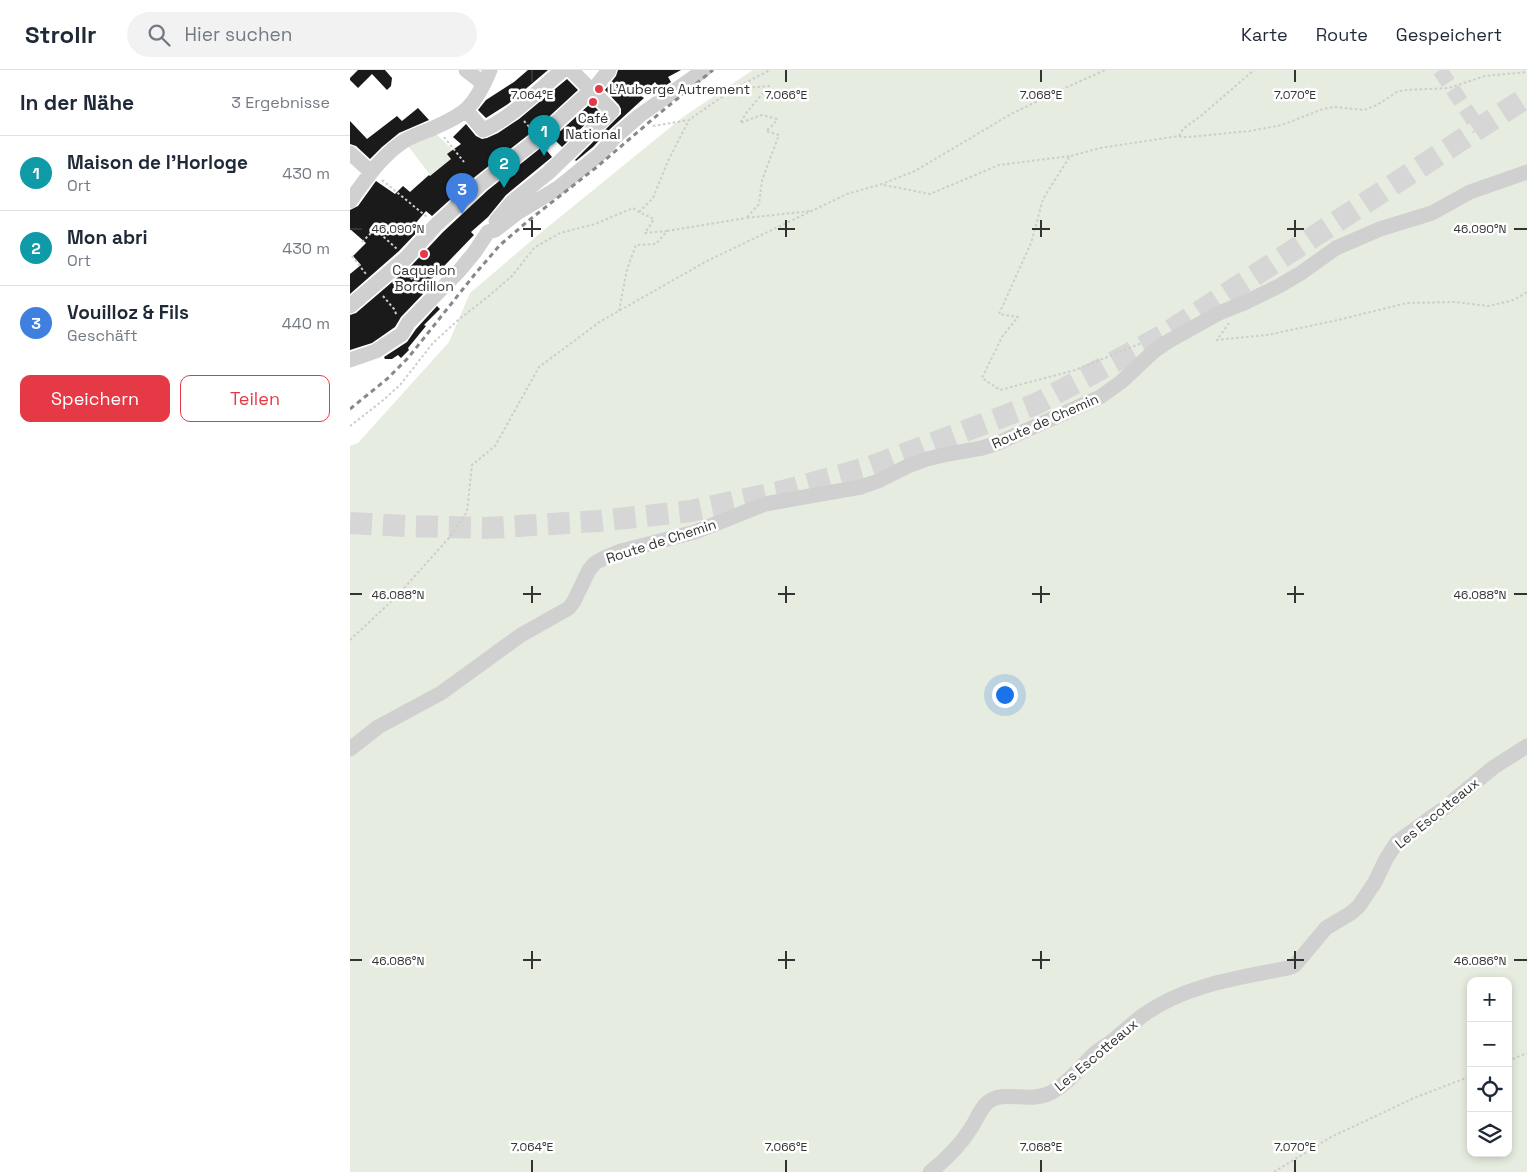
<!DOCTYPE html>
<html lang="de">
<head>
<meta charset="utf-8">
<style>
	body { margin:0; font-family:"Space Grotesk",sans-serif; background:#f2f2f3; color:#1f2937 }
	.controls { position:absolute; right:15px; bottom:15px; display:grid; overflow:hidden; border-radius:10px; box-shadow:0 2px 8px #0003 }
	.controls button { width:45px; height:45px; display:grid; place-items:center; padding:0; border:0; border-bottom:1px solid #e0e1e3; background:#fff; color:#1f2937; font:25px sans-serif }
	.you { position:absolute; left:654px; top:624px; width:18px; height:18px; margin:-12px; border:4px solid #fff; border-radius:50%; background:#1a73e8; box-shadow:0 0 0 8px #1a73e833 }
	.badge { display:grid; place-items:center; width:32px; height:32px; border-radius:50%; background:#e63946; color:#fff; font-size:16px; font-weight:700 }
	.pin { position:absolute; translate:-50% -41px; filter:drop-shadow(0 1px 2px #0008) }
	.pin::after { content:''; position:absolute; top:26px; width:18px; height:15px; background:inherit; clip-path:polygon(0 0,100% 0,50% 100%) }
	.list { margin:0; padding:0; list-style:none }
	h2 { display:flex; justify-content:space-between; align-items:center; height:65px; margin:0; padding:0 20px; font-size:21px }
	h2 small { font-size:16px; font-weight:400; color:#747a83 }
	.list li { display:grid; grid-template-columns:32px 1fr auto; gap:15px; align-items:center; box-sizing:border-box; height:75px; padding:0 20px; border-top:1px solid #e0e1e3 }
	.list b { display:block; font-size:19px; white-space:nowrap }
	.list p { margin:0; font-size:16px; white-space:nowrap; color:#747a83 }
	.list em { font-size:16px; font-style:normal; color:#747a83 }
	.actions { display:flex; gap:10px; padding:15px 20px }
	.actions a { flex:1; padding:11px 0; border:1px solid #e63946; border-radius:10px; text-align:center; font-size:18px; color:#e63946 }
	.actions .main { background:#e63946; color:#fff }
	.icon { flex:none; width:28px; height:28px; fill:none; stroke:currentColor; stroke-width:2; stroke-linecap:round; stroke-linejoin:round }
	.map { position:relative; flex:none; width:1177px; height:1102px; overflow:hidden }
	header { display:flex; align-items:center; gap:30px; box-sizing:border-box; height:70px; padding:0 25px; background:#fff; border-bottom:1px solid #e0e1e3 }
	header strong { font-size:24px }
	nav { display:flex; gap:28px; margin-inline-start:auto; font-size:18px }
	.search { width:350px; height:45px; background:#f2f2f3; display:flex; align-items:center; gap:12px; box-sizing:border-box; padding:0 18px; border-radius:28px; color:#747a83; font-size:19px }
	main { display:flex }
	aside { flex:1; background:#fff }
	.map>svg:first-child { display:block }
	.green { fill:#e6ecdf; fill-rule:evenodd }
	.building { fill:#1a1a1a }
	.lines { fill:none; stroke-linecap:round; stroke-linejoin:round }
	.minor-tunnel { stroke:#d6d6d6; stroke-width:15; stroke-dasharray:15 8; stroke-linecap:butt }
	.highway-tunnel { stroke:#d6d6d6; stroke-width:22; stroke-dasharray:22 11; stroke-linecap:butt }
	.path { stroke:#cdcdcd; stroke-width:2; stroke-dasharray:2.5 2.5; stroke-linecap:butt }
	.minor { stroke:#d0d0d0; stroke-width:15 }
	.rail { stroke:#888; stroke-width:3; stroke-dasharray:5 4; stroke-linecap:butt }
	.ticks { fill:none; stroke:#333; stroke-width:2 }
	.poi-dot { fill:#e63946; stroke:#fff; stroke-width:2 }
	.labels { text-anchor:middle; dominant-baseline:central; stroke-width:5; stroke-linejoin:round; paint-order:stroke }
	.poi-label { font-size:14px; fill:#333; stroke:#fff }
	.street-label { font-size:14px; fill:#333; stroke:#fff }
	.ticks-label { font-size:12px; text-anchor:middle; fill:#333; stroke:#fff; stroke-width:5; stroke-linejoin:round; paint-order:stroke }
</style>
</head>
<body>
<header>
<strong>Strollr</strong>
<div class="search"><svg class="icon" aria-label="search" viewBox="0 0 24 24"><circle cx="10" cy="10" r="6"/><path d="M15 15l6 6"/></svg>Hier suchen</div>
<nav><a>Karte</a><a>Route</a><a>Gespeichert</a></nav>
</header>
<main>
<aside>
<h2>In der Nähe<small>3 Ergebnisse</small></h2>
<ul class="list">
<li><span class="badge" style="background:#0f9aa8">1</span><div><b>Maison de l'Horloge</b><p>Ort</p></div><em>430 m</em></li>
<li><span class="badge" style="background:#0f9aa8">2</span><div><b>Mon abri</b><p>Ort</p></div><em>430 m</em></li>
<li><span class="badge" style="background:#3f7fe0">3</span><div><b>Vouilloz &amp; Fils</b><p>Geschäft</p></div><em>440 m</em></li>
</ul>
<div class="actions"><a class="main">Speichern</a><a>Teilen</a></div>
</aside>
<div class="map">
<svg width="1177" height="1102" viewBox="0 0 1177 1102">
	<rect width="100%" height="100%" fill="#fff"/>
	<!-- green -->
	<path class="green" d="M 403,0 L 1177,0 L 1177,1102 L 0,1102 L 0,376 L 8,373 L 99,272 L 120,223 L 188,165 L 333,47 ZM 1121,911 L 1158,911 L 1158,1083 L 1121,1083 Z
		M 85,63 L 103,80 L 102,90 L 81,106 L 58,76 Z"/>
	<!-- building -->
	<path class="building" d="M 8,0 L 35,0 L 42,8 L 41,16 L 37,20 L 22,4 L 8,18 L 0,10 L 0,8 Z
		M 178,0 L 198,0 L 158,34 L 136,48 L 128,40 L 136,30 L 164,12 Z
		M 268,0 L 331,0 L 318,7 L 321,12 L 310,19 L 305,12 L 291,26 L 294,28 L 259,60 L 243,77 L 226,91 L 225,90 L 271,44 L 271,39 L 269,35 L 255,20 L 266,6 Z
		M 217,9 L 228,20 L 190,55 L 186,50 L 178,57 L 182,62 L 126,106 L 82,146 L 76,141 L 64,155 L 69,160 L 49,181 L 0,224 L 0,204 L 11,195 L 3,186 L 16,173 L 0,159 L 0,140 L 8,136 L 26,111 L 45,124 L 53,116 L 60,122 L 79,105 L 80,106 L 101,89 L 97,84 L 111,74 L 103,67 L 116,54 L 126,66 L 132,69 L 137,68 L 148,63 L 169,49 Z
		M 241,33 L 249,41 L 212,77 L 203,68 Z
		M 68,38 L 79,50 L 49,63 L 32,77 L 20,89 L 6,76 L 0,74 L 0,51 L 17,69 L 47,46 L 52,51 Z
		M 193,76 L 202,87 L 156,125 L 138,147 L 121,162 L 124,165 L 70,221 L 73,224 L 51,247 L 45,257 L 22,273 L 0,280 L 0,245 L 6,243 L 62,195 L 93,162 L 138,120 Z
		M 87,236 L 90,239 L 74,255 L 76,256 L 58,278 L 59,280 L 51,288 L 48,285 L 42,289 L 35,289 L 34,287 L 57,272 L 66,259 Z"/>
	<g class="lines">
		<!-- minor-tunnel -->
		<path class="minor-tunnel" d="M 1090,0 L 1129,59"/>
		<!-- highway-tunnel -->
		<path class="highway-tunnel" d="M 0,453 L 55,456 L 137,458 L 249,451 L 341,441 L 433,421 L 520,397 L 686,334 L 812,266 L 1177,27"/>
		<!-- path -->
		<path class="path" d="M 385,18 L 420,0
			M 174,51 L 181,59
			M 303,56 L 339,50 L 383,19 L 419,16 L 397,42 L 390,53 L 412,45 L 427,49 L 424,54 L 416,61 L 429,65 L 412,110 L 409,134 L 396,148 L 460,141
			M 829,66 L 833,59 L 852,45 L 904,0
			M 94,67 L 114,92
			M 721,86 L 750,78 L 829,66 L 832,67 L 838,67 L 900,61 L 932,55 L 973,39 L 984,37 L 1014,40 L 1027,35 L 1047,22 L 1056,20 L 1099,18 L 1135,6 L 1177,2
			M 32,110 L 77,147
			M 534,115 L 580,124 L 649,95 L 720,86 L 693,129 L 681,173 L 649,244 L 668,247 L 652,267 L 632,308 L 650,320 L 725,300 L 792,273
			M 289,142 L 303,128 L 318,91 L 339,50
			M 317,161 L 396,148
			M 12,172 L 25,159 L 47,179
			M 2,186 L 16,204
			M 57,204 L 69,216
			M 33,226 L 44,239 L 47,246
			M 879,253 L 867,270 L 917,265 L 988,250 L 1057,233 L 1105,232 L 1138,236 L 1164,230 L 1177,222
			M 0,356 L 31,332 L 50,315 L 83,273 L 107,251 L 140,225 L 162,206 L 184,178 L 210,163 L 245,154 L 283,138 L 289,142 L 304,149 L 295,163 L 317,161 L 306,174 L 286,175 L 277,199 L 269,241
			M 0,570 L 46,527 L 98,469 L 117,442 L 122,395 L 145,376 L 189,297 L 251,251 L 357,191 L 497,124 L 532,114 L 565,101 L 661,44 L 713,19 L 755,0
			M 1158,991 L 1177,983
			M 924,1102 L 981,1067 L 1064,1028 L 1121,1006"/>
		<!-- minor -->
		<path class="minor" d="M 116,0 L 134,14
			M 116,40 L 133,60 C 159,50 191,18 213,0
			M 0,83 L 21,102
			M 0,131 C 16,109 31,86 54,71 C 62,66 71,63 79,60 C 116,44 124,38 140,0
			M 146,151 L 162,132 L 198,103 L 262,41 L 221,0
			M 0,236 L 56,188 L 86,155 L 132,113 L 189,68 L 248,14 L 259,0
			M 0,290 L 26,281 L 52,264 L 58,253 L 109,201 L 124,183 L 138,162 L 145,160 L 167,143 L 208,118 L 250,84 L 265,67 L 289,46 L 354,0
			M 0,679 L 28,657 L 91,623 L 171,565 L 219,538 L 224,531 L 239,500 L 245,493 L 254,488 L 271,481 L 345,462 L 415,434 L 511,417 L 528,411 L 558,396 L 577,389 L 598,384 L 632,378 L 648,373 L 750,327 L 771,312 L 804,281 L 817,272 L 869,243 L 894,233 L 929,216 L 951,203 L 986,178 L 1030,159 L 1082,143 L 1120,122 L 1177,102
			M 580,1102 C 595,1090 609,1077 619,1061 C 626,1052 629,1040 637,1033 C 654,1018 679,1035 702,1022 C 719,1013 730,997 744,984 C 751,978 759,974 766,968 C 774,961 783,953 792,946 C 834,915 888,908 938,898 L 945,895 L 976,858 L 1001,843 L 1009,836 L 1025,812 L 1036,789 L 1047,772 L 1093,739 L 1144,697 L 1177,676"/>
		<!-- rail -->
		<path class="rail" d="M 0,339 L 37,309 L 58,288 L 125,204 L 150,175 L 178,151 L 248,96 L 311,42 L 363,0"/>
	</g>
	<!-- ticks -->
	<path class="ticks" d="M 182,0 L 182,12M 436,0 L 436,12M 691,0 L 691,12M 945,0 L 945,12M 182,150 L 182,167M 436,150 L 436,167M 691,150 L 691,167M 945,150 L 945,167M 0,159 L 12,159M 173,159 L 191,159M 428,159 L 445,159M 682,159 L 700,159M 937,159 L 954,159M 1164,159 L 1177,159M 182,516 L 182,533M 436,516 L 436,533M 691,516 L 691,533M 945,516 L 945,533M 0,524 L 12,524M 173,524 L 191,524M 428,524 L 445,524M 682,524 L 700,524M 937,524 L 954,524M 1164,524 L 1177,524M 182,881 L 182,899M 436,881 L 436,899M 691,881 L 691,899M 945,881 L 945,899M 0,890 L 12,890M 173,890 L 191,890M 428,890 L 445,890M 682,890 L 700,890M 937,890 L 954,890M 1164,890 L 1177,890M 182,1090 L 182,1102M 436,1090 L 436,1102M 691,1090 L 691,1102M 945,1090 L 945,1102"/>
	<!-- markers -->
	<g class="poi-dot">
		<circle cx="249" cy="19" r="5"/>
		<circle cx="243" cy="32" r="5"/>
		<circle cx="74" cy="184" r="5"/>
	</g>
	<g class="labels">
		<!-- poi labels -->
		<g class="poi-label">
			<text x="259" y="19" text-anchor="start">L'Auberge Autrement</text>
			<text x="243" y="48">Café<tspan x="243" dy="16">National</tspan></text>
			<text x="74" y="200">Caquelon<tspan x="74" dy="16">Bordillon</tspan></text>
		</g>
		<!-- street labels -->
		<g class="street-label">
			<text transform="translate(695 351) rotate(-24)">Route de Chemin</text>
			<text transform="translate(311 471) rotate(-18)">Route de Chemin</text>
			<text transform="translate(1087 743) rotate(-39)">Les Escotteaux</text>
			<text transform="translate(746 985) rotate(-40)">Les Escotteaux</text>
		</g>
	</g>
	<g class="ticks-label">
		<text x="182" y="29">7.064°E</text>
		<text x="436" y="29">7.066°E</text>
		<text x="691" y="29">7.068°E</text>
		<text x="945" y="29">7.070°E</text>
		<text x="48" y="163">46.090°N</text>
		<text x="1130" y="163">46.090°N</text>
		<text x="48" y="529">46.088°N</text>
		<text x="1130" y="529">46.088°N</text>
		<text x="48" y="895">46.086°N</text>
		<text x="1130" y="895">46.086°N</text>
		<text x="182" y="1081">7.064°E</text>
		<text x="436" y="1081">7.066°E</text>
		<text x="691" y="1081">7.068°E</text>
		<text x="945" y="1081">7.070°E</text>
	</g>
</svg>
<div class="controls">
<button>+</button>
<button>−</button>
<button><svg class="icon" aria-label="locate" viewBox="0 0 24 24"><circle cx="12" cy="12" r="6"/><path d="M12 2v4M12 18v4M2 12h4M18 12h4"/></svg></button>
<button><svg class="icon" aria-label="layers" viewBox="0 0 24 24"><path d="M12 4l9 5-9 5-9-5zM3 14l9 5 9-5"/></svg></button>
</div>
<div class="you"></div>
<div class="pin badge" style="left:194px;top:86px;background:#0f9aa8">1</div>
<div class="pin badge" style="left:154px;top:118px;background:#0f9aa8">2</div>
<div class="pin badge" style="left:112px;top:144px;background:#3f7fe0">3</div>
</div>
</main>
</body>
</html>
